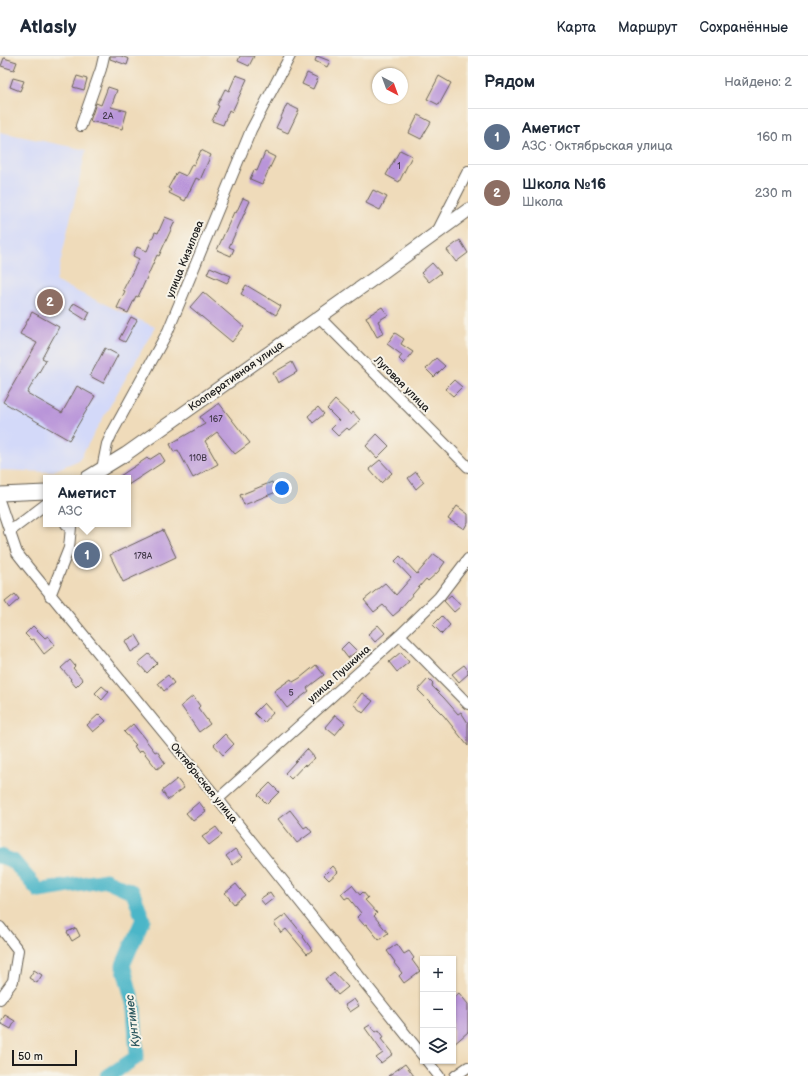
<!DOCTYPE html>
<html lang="ru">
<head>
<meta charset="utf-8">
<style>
	body { margin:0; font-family:"Balsamiq Sans",sans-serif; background:#f2f2f3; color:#1f2937 }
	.controls { position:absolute; right:12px; bottom:12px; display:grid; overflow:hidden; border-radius:0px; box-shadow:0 1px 3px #0004 }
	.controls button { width:36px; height:36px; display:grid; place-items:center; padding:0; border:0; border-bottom:1px solid #e0e1e3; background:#fff; color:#1f2937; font:20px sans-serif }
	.compass { position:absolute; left:372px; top:12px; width:36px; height:36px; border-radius:50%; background:#fff; box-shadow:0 1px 3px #0004; rotate:139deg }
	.scale { position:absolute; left:12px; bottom:10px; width:65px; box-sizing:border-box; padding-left:4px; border:2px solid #1c1c1c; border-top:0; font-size:11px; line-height:14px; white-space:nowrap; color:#1c1c1c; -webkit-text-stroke:3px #f7f3e8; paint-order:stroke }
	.you { position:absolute; left:282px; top:432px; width:14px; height:14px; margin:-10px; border:3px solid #fff; border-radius:50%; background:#1a73e8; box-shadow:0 0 0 6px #1a73e833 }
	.badge { display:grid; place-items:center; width:26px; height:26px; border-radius:50%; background:#111827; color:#fff; font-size:13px; font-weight:700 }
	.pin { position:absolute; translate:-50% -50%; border:2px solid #fff; box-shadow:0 1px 4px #0006 }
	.popup { position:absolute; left:43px; top:419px; width:88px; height:52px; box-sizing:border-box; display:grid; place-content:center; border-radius:0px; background:#fff; filter:drop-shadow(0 1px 3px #0005); font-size:13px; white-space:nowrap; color:#747a83 }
	.popup b { font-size:15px; color:#1f2937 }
	.popup::after { content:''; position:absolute; left:50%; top:100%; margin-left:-8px; border:8px solid transparent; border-top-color:#fff }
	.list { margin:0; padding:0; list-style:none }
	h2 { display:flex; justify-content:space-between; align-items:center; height:52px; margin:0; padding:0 16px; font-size:17px }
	h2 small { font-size:13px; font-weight:400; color:#747a83 }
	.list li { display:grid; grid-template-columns:26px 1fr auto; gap:12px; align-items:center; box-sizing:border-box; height:56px; padding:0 16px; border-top:1px solid #e0e1e3 }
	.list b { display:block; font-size:15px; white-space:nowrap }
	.list p { margin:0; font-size:13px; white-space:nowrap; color:#747a83 }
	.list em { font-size:13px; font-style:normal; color:#747a83 }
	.icon { flex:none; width:22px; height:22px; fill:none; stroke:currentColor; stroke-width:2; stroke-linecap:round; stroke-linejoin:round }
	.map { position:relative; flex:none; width:468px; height:1020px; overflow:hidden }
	header { display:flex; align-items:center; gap:24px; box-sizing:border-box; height:56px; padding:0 20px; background:#fff; border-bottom:1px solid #e0e1e3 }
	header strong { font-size:19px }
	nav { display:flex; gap:22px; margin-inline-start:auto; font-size:14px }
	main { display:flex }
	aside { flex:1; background:#fff }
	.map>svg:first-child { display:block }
	.built { fill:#d3d9f9 }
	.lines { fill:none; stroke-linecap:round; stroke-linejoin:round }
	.river { stroke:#4bb6c8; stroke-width:15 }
	.building { fill:#b995d9 }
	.minor-casing { stroke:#665f53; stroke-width:12 }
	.major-casing { stroke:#665f53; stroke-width:15 }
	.minor { stroke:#fff; stroke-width:10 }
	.major { stroke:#fff; stroke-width:13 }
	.labels { text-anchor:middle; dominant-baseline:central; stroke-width:4; stroke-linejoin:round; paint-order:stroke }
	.number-label { font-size:9px; fill:#433a4b }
	.street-label { font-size:11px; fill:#1c1c1c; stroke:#f7f3e8 }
	.water-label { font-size:12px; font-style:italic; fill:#2f5a61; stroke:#f7f3e8 }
</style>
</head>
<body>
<header>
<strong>Atlasly</strong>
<nav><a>Карта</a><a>Маршрут</a><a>Сохранённые</a></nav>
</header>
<main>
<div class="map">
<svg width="468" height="1020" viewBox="0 0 468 1020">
	<rect width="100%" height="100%" fill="#f7f3e8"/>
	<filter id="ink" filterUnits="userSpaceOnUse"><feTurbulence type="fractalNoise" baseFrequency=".025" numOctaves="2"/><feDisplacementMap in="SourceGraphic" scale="8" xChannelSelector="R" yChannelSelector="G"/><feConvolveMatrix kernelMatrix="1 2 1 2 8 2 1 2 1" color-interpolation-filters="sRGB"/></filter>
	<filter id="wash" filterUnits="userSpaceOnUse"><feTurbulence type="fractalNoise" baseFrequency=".012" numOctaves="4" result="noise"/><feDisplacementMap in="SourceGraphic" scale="16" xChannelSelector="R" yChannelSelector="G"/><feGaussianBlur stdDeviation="0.9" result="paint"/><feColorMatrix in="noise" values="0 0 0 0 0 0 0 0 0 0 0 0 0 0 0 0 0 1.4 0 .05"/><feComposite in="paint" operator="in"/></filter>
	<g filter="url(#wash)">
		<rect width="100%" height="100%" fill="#efdbba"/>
		<!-- built -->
		<path class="built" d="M 0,76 L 86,94 L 56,226 L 155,271 L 79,404 L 51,416 L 0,414 Z"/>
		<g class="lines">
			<!-- river -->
			<path class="river" d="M 0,800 L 13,805 L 39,835 L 106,824 L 133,836 L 143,863 L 123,909 L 134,950 L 137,1001 L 108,1020"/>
		</g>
		<g id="blocks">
			<!-- building -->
			<path class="building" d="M 110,0 L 121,0 L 129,3 L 127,9 L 110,3 Z
				M 240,0 L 254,0 L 249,10 L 238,5 Z
				M 317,0 L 330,5 L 327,11 L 315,5 Z
				M 4,2 L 17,6 L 14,14 L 1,10 Z
				M 307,17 L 318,22 L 313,33 L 302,28 Z
				M 236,19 L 247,23 L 232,56 L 229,54 L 223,69 L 212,65 L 219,50 L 217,49 L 225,33 L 229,35 Z
				M 77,20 L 87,23 L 84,34 L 73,31 Z
				M 439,20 L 451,27 L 439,49 L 427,43 Z
				M 13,22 L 24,25 L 20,35 L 10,31 Z
				M 108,31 L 117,34 L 111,51 L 127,55 L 122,73 L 90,65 L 96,47 L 101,49 Z
				M 287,48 L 299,54 L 288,77 L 276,72 Z
				M 418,59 L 431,66 L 421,83 L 409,77 Z
				M 201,94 L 211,99 L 200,124 L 196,122 L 185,145 L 169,137 L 171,134 L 168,132 L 177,116 L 186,120 L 192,108 L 194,109 Z
				M 400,94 L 412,100 L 399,126 L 386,119 Z
				M 265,96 L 275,101 L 262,128 L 250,123 L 254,114 L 257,115 Z
				M 373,134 L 387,141 L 380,154 L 366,147 Z
				M 243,142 L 250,145 L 229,191 L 234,193 L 231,200 L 217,194 L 234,156 L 236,157 Z
				M 165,161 L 175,165 L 159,200 L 157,199 L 138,241 L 136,240 L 128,257 L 117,252 L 125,235 L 123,234 L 139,203 L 133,200 L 137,191 L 147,195 L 155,176 L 158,177 Z
				M 460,184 L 468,197 L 456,206 L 447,194 Z
				M 432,207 L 441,217 L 429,226 L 421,217 Z
				M 210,211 L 231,220 L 227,227 L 207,218 Z
				M 246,229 L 281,250 L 276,259 L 241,238 Z
				M 203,236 L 244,271 L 232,286 L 190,251 Z
				M 74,247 L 90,256 L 86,264 L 70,254 Z
				M 382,251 L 388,259 L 378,265 L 384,277 L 377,281 L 366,261 Z
				M 32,256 L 59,271 L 42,302 L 46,304 L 27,337 L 62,357 L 77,330 L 95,340 L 69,384 L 3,346 L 37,287 L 20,278 Z
				M 131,261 L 137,264 L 125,286 L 119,283 Z
				M 395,277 L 404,283 L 401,288 L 413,296 L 404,308 L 399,303 L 402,299 L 387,288 Z
				M 105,292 L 118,299 L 103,327 L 90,320 Z
				M 436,302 L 445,310 L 434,321 L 426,313 Z
				M 292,306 L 297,316 L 278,327 L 273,317 Z
				M 454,324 L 462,331 L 453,340 L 445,333 Z
				M 335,344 L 351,359 L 353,356 L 360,364 L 349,374 L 347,372 L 338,380 L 331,373 L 339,365 L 327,353 Z
				M 219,347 L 250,387 L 235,398 L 217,376 L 205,385 L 218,408 L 193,422 L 178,394 L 174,396 L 170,388 L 205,368 L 200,361 Z
				M 318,351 L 324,358 L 313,367 L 308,360 Z
				M 377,378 L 389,390 L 377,402 L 366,390 Z
				M 160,397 L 165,405 L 128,429 L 128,422 L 117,422 L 147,402 L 149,404 Z
				M 380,404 L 392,417 L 381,427 L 369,413 Z
				M 416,416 L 424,426 L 416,433 L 408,422 Z
				M 272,426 L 276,436 L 244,449 L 240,439 Z
				M 457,450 L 468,458 L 468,466 L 464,473 L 448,463 Z
				M 163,474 L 176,501 L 123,526 L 110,499 Z
				M 89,490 L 96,497 L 84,508 L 77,500 Z
				M 434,498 L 445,506 L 438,516 L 428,525 L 426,523 L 400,553 L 400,554 L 393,560 L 383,549 L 374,556 L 364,544 L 385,527 L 396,539 L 411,522 L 395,505 L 400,500 L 417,518 Z
				M 15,538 L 19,543 L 9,552 L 5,546 Z
				M 451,539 L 461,550 L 454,556 L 444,545 Z
				M 442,560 L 450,569 L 442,578 L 433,569 Z
				M 378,569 L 385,577 L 375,586 L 368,578 Z
				M 33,570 L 45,582 L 48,580 L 55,589 L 44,598 L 33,583 L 31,584 L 25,578 Z
				M 136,579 L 142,589 L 131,596 L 125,585 Z
				M 348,586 L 357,595 L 348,602 L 341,593 Z
				M 401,596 L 409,606 L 397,616 L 389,606 Z
				M 149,598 L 157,607 L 147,617 L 138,607 Z
				M 70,604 L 75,610 L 73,612 L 83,624 L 76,631 L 70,624 L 71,623 L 61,612 Z
				M 316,609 L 324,619 L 307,632 L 309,635 L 287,652 L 274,635 L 291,623 L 293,626 L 300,622 Z
				M 464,609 L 468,614 L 468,618 L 459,626 L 452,618 Z
				M 168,619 L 174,627 L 164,635 L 158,627 Z
				M 428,623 L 433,628 L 432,630 L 444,642 L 458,658 L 461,656 L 468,667 L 468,690 L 444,660 L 418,634 Z
				M 102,630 L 109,636 L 102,644 L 95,637 Z
				M 362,637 L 373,645 L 363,657 L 353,648 Z
				M 193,640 L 200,650 L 198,652 L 210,668 L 199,676 L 181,650 Z
				M 264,647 L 273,657 L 264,667 L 254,657 Z
				M 99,658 L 106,665 L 93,676 L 87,669 Z
				M 335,659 L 345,667 L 335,679 L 325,671 Z
				M 133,668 L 155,696 L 157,695 L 165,707 L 157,713 L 142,694 L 139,697 L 134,690 L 136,689 L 124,676 Z
				M 225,678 L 234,688 L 223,699 L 214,689 Z
				M 307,693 L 315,702 L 306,710 L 305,708 L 291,723 L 285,717 Z
				M 177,723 L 184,732 L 168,744 L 162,735 Z
				M 270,727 L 279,736 L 267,748 L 258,739 Z
				M 199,746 L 206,755 L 193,765 L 186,757 Z
				M 290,754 L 304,772 L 307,770 L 312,776 L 297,787 L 278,763 Z
				M 216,771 L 222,779 L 209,789 L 202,781 Z
				M 235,793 L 242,801 L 233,809 L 226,800 Z
				M 333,810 L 338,816 L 329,824 L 324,819 Z
				M 236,828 L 245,839 L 234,848 L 225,837 Z
				M 352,829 L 360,839 L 363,836 L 368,842 L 365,844 L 377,857 L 374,860 L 388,877 L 379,884 L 366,868 L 364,869 L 357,861 L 361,857 L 348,841 L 345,843 L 341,838 Z
				M 270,836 L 274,842 L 265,849 L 260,843 Z
				M 286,858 L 304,880 L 303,881 L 312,894 L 307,898 L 286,873 L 281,877 L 274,867 Z
				M 76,872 L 80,880 L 72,885 L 67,876 Z
				M 397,888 L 404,898 L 409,895 L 414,902 L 412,904 L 420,915 L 404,927 L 399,920 L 402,917 L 394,907 L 395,906 L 387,895 Z
				M 34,914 L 42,919 L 37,927 L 29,922 Z
				M 334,916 L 348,931 L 338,939 L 325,923 Z
				M 459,937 L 468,948 L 468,976 L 453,989 L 453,942 Z
				M 354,943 L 359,950 L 350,956 L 345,949 Z
				M 5,959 L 15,965 L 11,973 L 0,967 Z
				M 370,969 L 376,976 L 379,974 L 384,981 L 381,983 L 393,998 L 381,1007 L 376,1002 L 383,997 L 365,972 Z
				M 405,1008 L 414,1020 L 388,1020 Z"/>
		</g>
	</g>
	<g filter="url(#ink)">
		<use href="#blocks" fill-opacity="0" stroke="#665f53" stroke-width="1"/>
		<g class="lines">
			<defs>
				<path id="minor" d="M 81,70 L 101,13 L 104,0
					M 438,174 L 468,115
					M 319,261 L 468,411
					M 102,413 L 107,388 L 112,377 L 168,275 L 251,74 L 290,0
					M 0,447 L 17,497 L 28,511 L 218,743 L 423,1000
					M 9,476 L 46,448
					M 50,540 L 69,492 L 71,471 L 66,468
					M 400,579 L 468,648
					M 218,743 L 400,579 L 439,541 L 468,503
					M 0,871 L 18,894 L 13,925 L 0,943
					M 427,1005 L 439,1020
					M 455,1020 L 468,1011"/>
				<path id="major" d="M 87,422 L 126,398 L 383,216 L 468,154
					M 0,438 L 46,436"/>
			</defs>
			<!-- minor casing -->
			<use href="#minor" class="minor-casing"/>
			<!-- major casing -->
			<use href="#major" class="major-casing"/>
			<!-- minor -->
			<use href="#minor" class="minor"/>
			<!-- major -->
			<use href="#major" class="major"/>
		</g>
	</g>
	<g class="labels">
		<!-- number labels -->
		<g class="number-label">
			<text x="108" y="60">2А</text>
			<text x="399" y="110">1</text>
			<text x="216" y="363">167</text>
			<text x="198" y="402">110В</text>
			<text x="143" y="500">178А</text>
			<text x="291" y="637">5</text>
		</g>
		<!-- street labels -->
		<g class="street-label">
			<text transform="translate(185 203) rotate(-68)">улица Кизилова</text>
			<text transform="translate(236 320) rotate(-35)">Кооперативная улица</text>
			<text transform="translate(402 328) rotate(45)">Луговая улица</text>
			<text transform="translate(339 618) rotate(-42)">улица Пушкина</text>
			<text transform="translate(204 727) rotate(51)">Октябрьская улица</text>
		</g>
		<!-- water labels -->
		<g class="water-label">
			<text transform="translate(133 965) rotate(-97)">Кунтимес</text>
		</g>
	</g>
</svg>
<div class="controls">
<button>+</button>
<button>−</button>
<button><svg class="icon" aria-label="layers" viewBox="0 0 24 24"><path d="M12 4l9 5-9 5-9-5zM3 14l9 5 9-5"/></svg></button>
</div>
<svg class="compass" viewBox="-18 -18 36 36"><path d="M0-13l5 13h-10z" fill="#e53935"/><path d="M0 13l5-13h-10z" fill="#747a83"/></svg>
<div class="scale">50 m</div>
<div class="you"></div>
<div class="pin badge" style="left:87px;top:499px;background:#5c6f8a">1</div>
<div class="popup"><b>Аметист</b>АЗС</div>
<div class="pin badge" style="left:50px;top:246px;background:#8d6e63">2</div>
</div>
<aside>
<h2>Рядом<small>Найдено: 2</small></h2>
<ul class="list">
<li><span class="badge" style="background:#5c6f8a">1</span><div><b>Аметист</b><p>АЗС · Октябрьская улица</p></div><em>160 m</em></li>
<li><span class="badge" style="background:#8d6e63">2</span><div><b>Школа №16</b><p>Школа</p></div><em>230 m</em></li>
</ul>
</aside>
</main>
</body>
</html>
